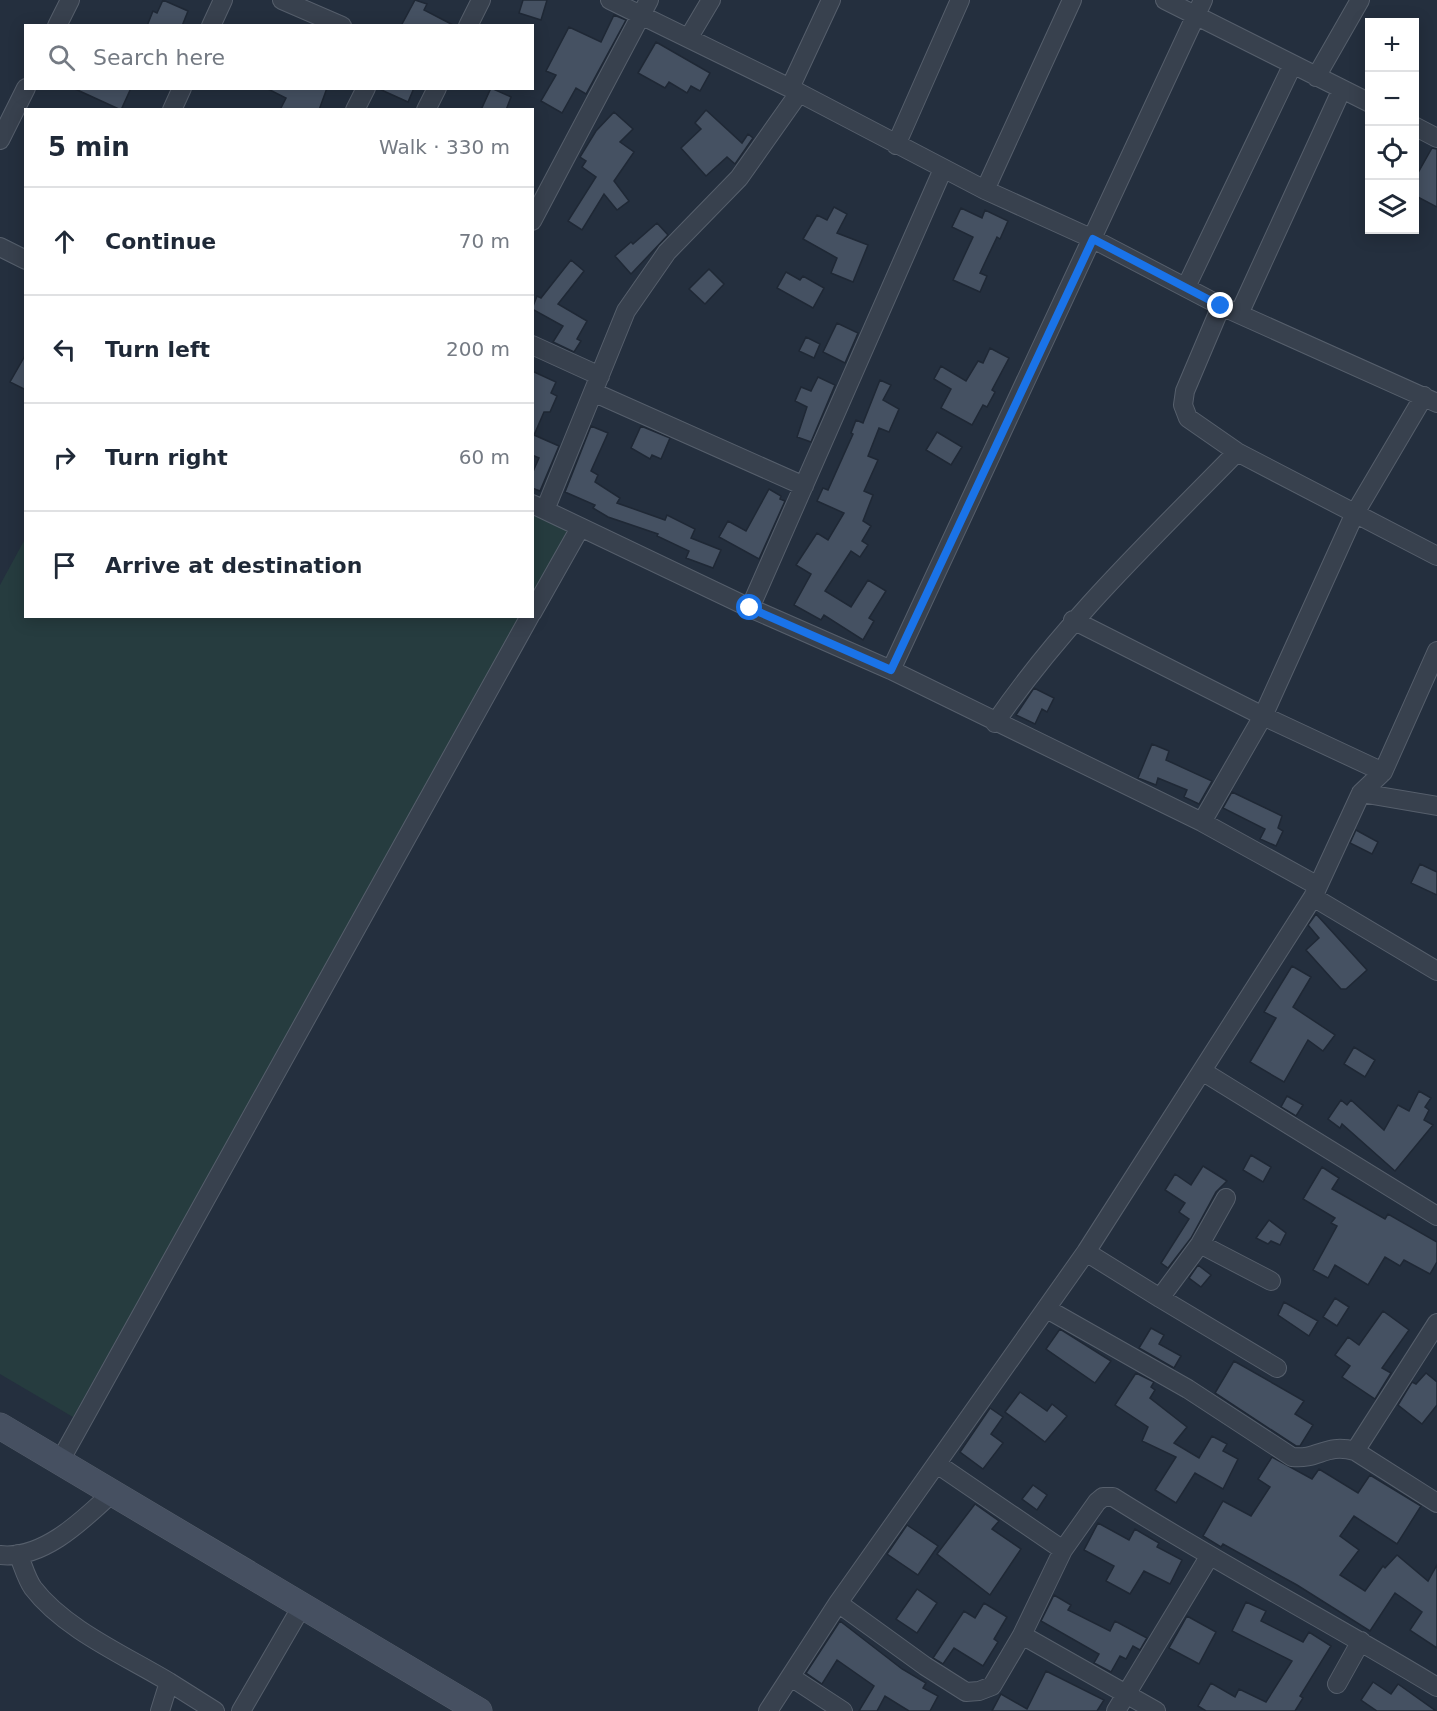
<!DOCTYPE html>
<html lang="en">
<head>
<meta charset="utf-8">
<style>
	body { margin:0; font-family:"DejaVu Sans",sans-serif; background:#f6f6f7; color:#1f2937 }
	.controls { position:absolute; right:18px; top:18px; display:grid; overflow:hidden; border-radius:0px; box-shadow:0 3px 15px #0003 }
	.controls button { width:54px; height:54px; display:grid; place-items:center; padding:0; border:0; border-bottom:2px solid #e0e1e3; background:#fff; color:#1f2937; font:30px sans-serif }
	.stop { position:absolute; width:18px; height:18px; margin:-14px; border:4px solid #1a73e8; border-radius:50%; background:#fff }
	.stop.end { background:#1a73e8; border-color:#fff; box-shadow:0 2px 6px #0008 }
	.list { margin:0; padding:0; list-style:none }
	h2 { display:flex; justify-content:space-between; align-items:center; height:78px; margin:0; padding:0 24px; font-size:26px }
	h2 small { font-size:20px; font-weight:400; color:#747a83 }
	.list li { display:grid; grid-template-columns:39px 1fr auto; gap:18px; align-items:center; box-sizing:border-box; height:108px; padding:0 24px; border-top:2px solid #e0e1e3 }
	.list b { display:block; font-size:22px; white-space:nowrap }
	.list em { font-size:20px; font-style:normal; color:#747a83 }
	.icon { flex:none; width:33px; height:33px; fill:none; stroke:currentColor; stroke-width:2; stroke-linecap:round; stroke-linejoin:round }
	.map { position:relative; flex:none; width:1437px; height:1711px; overflow:hidden }
	.search { position:absolute; background:#fff; box-shadow:0 3px 15px #0003; left:24px; top:24px; width:510px; height:66px; display:flex; align-items:center; gap:15px; box-sizing:border-box; padding:0 21px; border-radius:0px; color:#747a83; font-size:22px }
	.panel { position:absolute; background:#fff; box-shadow:0 3px 15px #0003; left:24px; top:108px; width:510px; height:510px; border-radius:0px }
	.map>svg:first-child { display:block }
	.green { fill:#263c3f }
	.building { fill:#455162; stroke:#1f2835; stroke-width:1.5 }
	.lines { fill:none; stroke-linecap:round; stroke-linejoin:round }
	.street-casing { stroke:#565f6c; stroke-width:20 }
	.secondary-casing { stroke:#565f6c; stroke-width:27 }
	.street { stroke:#38414e; stroke-width:18 }
	.secondary { stroke:#465061; stroke-width:26 }
	.route { stroke:#1a73e8; stroke-width:8 }
</style>
</head>
<body>
<div class="map">
<svg width="1437" height="1711" viewBox="0 0 1437 1711">
	<rect width="100%" height="100%" fill="#242f3e"/>
	<!-- green -->
	<path class="green" d="M 533,511 L 571,530 L 533,599 Z
		M 25,539 L 26,616 L 522,617 L 73,1417 L 0,1374 L 0,585 Z"/>
	<!-- building -->
	<path class="building" d="M 163,0 L 188,11 L 182,26 L 147,26 L 153,11 L 157,13 Z
		M 415,0 L 427,4 L 424,10 L 455,26 L 401,26 Z
		M 523,0 L 547,0 L 541,20 L 519,13 Z
		M 614,15 L 626,20 L 586,94 L 576,88 L 562,113 L 541,101 L 556,75 L 546,71 L 569,27 L 601,42 Z
		M 656,42 L 710,73 L 700,91 L 691,86 L 687,93 L 669,82 L 665,88 L 638,73 Z
		M 73,88 L 131,88 L 121,110 Z
		M 266,88 L 327,88 L 319,110 L 280,110 L 286,98 Z
		M 377,88 L 414,88 L 408,102 Z
		M 491,88 L 511,97 L 506,110 L 481,110 Z
		M 706,110 L 742,143 L 748,134 L 753,138 L 735,164 L 727,157 L 706,176 L 681,148 L 701,129 L 695,123 Z
		M 614,112 L 633,129 L 620,142 L 634,152 L 614,181 L 629,201 L 617,210 L 604,194 L 582,230 L 568,221 L 596,177 L 582,167 L 586,161 L 580,157 L 596,131 Z
		M 1432,148 L 1437,149 L 1437,207 L 1414,195 L 1414,180 Z
		M 834,207 L 847,214 L 837,233 L 868,245 L 853,282 L 831,273 L 837,258 L 803,239 L 817,215 L 827,220 Z
		M 961,208 L 982,218 L 985,210 L 1008,221 L 1000,239 L 997,237 L 980,273 L 987,276 L 980,292 L 953,280 L 973,237 L 952,227 Z
		M 657,223 L 668,235 L 631,274 L 615,256 L 631,242 L 633,244 Z
		M 571,260 L 584,271 L 558,304 L 587,321 L 577,339 L 581,341 L 574,352 L 553,342 L 563,326 L 532,309 L 537,296 L 541,298 Z
		M 709,269 L 724,284 L 705,304 L 689,289 Z
		M 786,272 L 800,280 L 803,276 L 824,288 L 813,308 L 777,288 Z
		M 837,323 L 858,333 L 845,363 L 823,352 Z
		M 806,337 L 820,344 L 814,358 L 799,351 Z
		M 990,348 L 1009,358 L 992,390 L 995,392 L 987,407 L 983,405 L 972,425 L 941,408 L 951,389 L 934,379 L 941,366 L 966,381 L 978,361 L 983,363 Z
		M 26,354 L 26,390 L 10,382 Z
		M 532,371 L 556,382 L 551,393 L 557,396 L 550,412 L 544,412 L 534,435 L 559,446 L 540,491 L 532,488 L 532,474 L 539,458 L 532,455 Z
		M 818,377 L 835,385 L 811,442 L 797,437 L 807,407 L 795,401 L 801,387 L 811,391 Z
		M 880,380 L 891,385 L 883,400 L 899,409 L 889,432 L 879,428 L 868,456 L 878,460 L 864,491 L 873,495 L 863,521 L 871,526 L 862,541 L 868,545 L 860,557 L 851,551 L 825,591 L 851,607 L 868,580 L 886,591 L 869,618 L 874,621 L 863,640 L 824,615 L 821,620 L 794,605 L 811,574 L 796,565 L 817,533 L 828,540 L 844,513 L 817,501 L 823,488 L 828,490 L 853,434 L 851,433 L 856,420 L 863,423 Z
		M 591,426 L 608,433 L 591,471 L 598,475 L 595,482 L 620,498 L 617,503 L 665,520 L 667,515 L 695,529 L 691,538 L 721,550 L 713,568 L 686,558 L 689,551 L 657,536 L 658,534 L 608,517 L 593,508 L 595,505 L 565,492 Z
		M 641,426 L 670,438 L 661,459 L 652,455 L 650,459 L 631,448 Z
		M 937,432 L 962,447 L 951,465 L 926,450 Z
		M 769,489 L 781,496 L 780,499 L 785,501 L 759,559 L 719,537 L 728,521 L 746,531 Z
		M 1034,688 L 1054,698 L 1047,712 L 1042,709 L 1035,724 L 1016,715 Z
		M 1152,744 L 1169,751 L 1166,760 L 1212,781 L 1199,804 L 1184,797 L 1187,790 L 1158,778 L 1156,785 L 1138,778 Z
		M 1232,792 L 1282,816 L 1278,828 L 1283,831 L 1276,846 L 1260,839 L 1265,829 L 1223,808 Z
		M 1356,830 L 1378,842 L 1372,854 L 1350,843 Z
		M 1420,864 L 1437,872 L 1437,895 L 1411,883 Z
		M 1316,914 L 1367,970 L 1346,989 L 1341,989 L 1306,950 L 1319,938 L 1308,925 Z
		M 1292,966 L 1311,977 L 1293,1007 L 1335,1035 L 1323,1051 L 1308,1040 L 1284,1082 L 1250,1062 L 1276,1018 L 1264,1012 Z
		M 1354,1047 L 1375,1060 L 1365,1077 L 1344,1064 Z
		M 1419,1091 L 1431,1098 L 1425,1107 L 1429,1110 L 1424,1120 L 1433,1125 L 1395,1171 L 1342,1124 L 1340,1128 L 1328,1119 L 1341,1100 L 1347,1105 L 1351,1100 L 1384,1130 L 1398,1105 L 1409,1111 Z
		M 1287,1096 L 1303,1105 L 1296,1116 L 1281,1107 Z
		M 1251,1155 L 1271,1167 L 1263,1182 L 1243,1170 Z
		M 1203,1166 L 1227,1181 L 1216,1192 L 1191,1238 L 1168,1268 L 1161,1263 L 1189,1219 L 1179,1212 L 1185,1203 L 1165,1190 L 1175,1174 L 1191,1185 Z
		M 1322,1167 L 1339,1178 L 1332,1189 L 1385,1219 L 1388,1214 L 1437,1242 L 1437,1262 L 1430,1274 L 1404,1260 L 1400,1266 L 1385,1257 L 1368,1285 L 1335,1265 L 1328,1278 L 1313,1270 L 1337,1226 L 1331,1223 L 1335,1218 L 1303,1199 Z
		M 1269,1220 L 1286,1233 L 1280,1245 L 1271,1241 L 1268,1244 L 1256,1238 Z
		M 1198,1265 L 1211,1275 L 1201,1287 L 1189,1278 Z
		M 1335,1298 L 1349,1307 L 1337,1326 L 1323,1317 Z
		M 1284,1302 L 1318,1321 L 1309,1336 L 1278,1315 Z
		M 1383,1311 L 1409,1330 L 1382,1368 L 1391,1373 L 1375,1399 L 1342,1377 L 1350,1366 L 1335,1355 L 1348,1337 L 1359,1345 Z
		M 1151,1328 L 1164,1335 L 1159,1344 L 1181,1356 L 1174,1368 L 1139,1348 Z
		M 1060,1329 L 1111,1361 L 1095,1383 L 1046,1349 Z
		M 1234,1361 L 1304,1401 L 1295,1414 L 1313,1425 L 1300,1446 L 1296,1446 L 1215,1393 Z
		M 1136,1373 L 1154,1382 L 1151,1387 L 1155,1390 L 1150,1398 L 1187,1427 L 1174,1443 L 1199,1458 L 1212,1436 L 1227,1444 L 1223,1451 L 1238,1459 L 1223,1489 L 1195,1473 L 1176,1503 L 1155,1490 L 1176,1457 L 1142,1441 L 1148,1427 L 1115,1405 Z
		M 1426,1373 L 1437,1382 L 1437,1405 L 1422,1424 L 1398,1405 L 1412,1382 L 1416,1384 Z
		M 1020,1392 L 1047,1411 L 1052,1404 L 1067,1416 L 1045,1442 L 1005,1412 Z
		M 990,1408 L 1003,1417 L 991,1434 L 1003,1443 L 983,1469 L 960,1452 Z
		M 1272,1457 L 1312,1479 L 1319,1469 L 1358,1493 L 1370,1475 L 1421,1506 L 1397,1544 L 1354,1516 L 1340,1536 L 1359,1550 L 1340,1575 L 1365,1591 L 1383,1566 L 1385,1568 L 1397,1555 L 1428,1581 L 1437,1565 L 1437,1648 L 1410,1630 L 1422,1612 L 1395,1593 L 1370,1631 L 1297,1585 L 1223,1544 L 1221,1547 L 1203,1536 L 1223,1501 L 1251,1516 L 1270,1487 L 1258,1479 Z
		M 1033,1485 L 1047,1495 L 1037,1510 L 1022,1499 Z
		M 975,1504 L 999,1521 L 992,1529 L 1021,1549 L 990,1595 L 937,1554 Z
		M 1098,1523 L 1129,1540 L 1135,1529 L 1159,1543 L 1157,1547 L 1182,1560 L 1170,1584 L 1144,1571 L 1130,1594 L 1106,1581 L 1114,1566 L 1084,1550 Z
		M 907,1525 L 938,1546 L 918,1575 L 887,1554 Z
		M 917,1589 L 937,1603 L 917,1633 L 896,1619 Z
		M 1054,1595 L 1071,1605 L 1068,1610 L 1110,1631 L 1115,1621 L 1147,1638 L 1140,1650 L 1133,1646 L 1126,1659 L 1120,1656 L 1111,1672 L 1094,1663 L 1099,1654 L 1041,1621 Z
		M 1246,1602 L 1266,1611 L 1261,1621 L 1303,1642 L 1309,1632 L 1331,1646 L 1300,1696 L 1303,1698 L 1295,1711 L 1206,1711 L 1198,1706 L 1211,1683 L 1235,1697 L 1239,1689 L 1266,1702 L 1292,1661 L 1232,1631 Z
		M 984,1603 L 1007,1617 L 994,1639 L 998,1642 L 983,1666 L 954,1648 L 943,1664 L 933,1658 L 964,1611 L 975,1618 Z
		M 1187,1616 L 1216,1632 L 1199,1664 L 1169,1648 Z
		M 840,1621 L 902,1669 L 926,1683 L 923,1688 L 938,1696 L 930,1711 L 909,1711 L 885,1696 L 877,1711 L 859,1711 L 874,1686 L 837,1660 L 822,1684 L 806,1673 Z
		M 1046,1671 L 1104,1700 L 1097,1711 L 992,1711 L 1001,1694 L 1027,1709 Z
		M 1373,1682 L 1391,1694 L 1398,1684 L 1436,1711 L 1377,1711 L 1361,1700 Z"/>
	<g class="lines">
		<defs>
			<path id="street" d="M 282,0 L 342,26
				M 610,0 L 790,88 L 985,190 L 1093,239 L 1221,306 L 1437,403
				M 1165,0 L 1370,103
				M 57,26 L 70,0
				M 211,26 L 223,0
				M 468,26 L 481,0
				M 689,37 L 711,0
				M 1316,77 L 1360,0
				M 790,88 L 831,0
				M 172,110 L 182,88
				M 355,110 L 366,88
				M 426,110 L 437,88
				M 1414,126 L 1437,138
				M 0,140 L 26,88
				M 896,145 L 960,0
				M 985,190 L 1072,0
				M 532,221 L 649,0
				M 0,247 L 26,260
				M 1186,287 L 1292,66
				M 1221,306 L 1185,391 L 1183,405 L 1188,418 L 1237,452 L 1437,556
				M 1239,314 L 1342,89
				M 532,345 L 600,376
				M 593,392 L 804,486
				M 532,504 L 750,608 L 891,670 L 1202,822 L 1318,886
				M 545,510 L 626,311 L 667,252 L 739,178 L 799,93
				M 750,608 L 943,169
				M 532,613 L 580,528
				M 1073,620 L 1263,716 L 1383,772
				M 891,670 L 1203,0
				M 995,723 C 1064,622 1152,539 1237,452
				M 1361,793 L 1437,806
				M 1202,822 L 1263,716 L 1355,513 L 1424,396
				M 1313,897 L 1437,971
				M 1202,1071 L 1437,1216
				M 1200,1244 L 1271,1281
				M 1086,1252 L 1160,1298 L 1200,1244 L 1226,1198
				M 1160,1298 L 1277,1368
				M 1047,1309 L 1188,1389 L 1292,1457 C 1319,1460 1325,1443 1355,1451 L 1437,1503
				M 1355,1451 L 1437,1323
				M 60,1461 L 530,616
				M 937,1464 L 1063,1550
				M 18,1554 C 23,1565 26,1578 33,1588 C 64,1629 126,1656 169,1682
				M 0,1555 C 43,1560 83,1520 112,1493
				M 838,1603 L 925,1666 L 966,1692 L 979,1691 L 992,1686 L 1022,1635 L 1063,1550 L 1097,1502 L 1103,1497 L 1113,1497 C 1219,1564 1330,1622 1437,1687
				M 1022,1635 L 1156,1711
				M 791,1677 L 843,1711
				M 1337,1684 L 1361,1641
				M 160,1711 L 169,1682 L 215,1711
				M 241,1711 L 302,1606
				M 768,1711 L 838,1603 L 1086,1252 L 1313,897 L 1361,793 L 1383,772 L 1437,651
				M 1116,1711 L 1209,1557"/>
			<path id="secondary" d="M 0,1426 L 479,1711"/>
		</defs>
		<!-- street casing -->
		<use href="#street" class="street-casing"/>
		<!-- secondary casing -->
		<use href="#secondary" class="secondary-casing"/>
		<!-- street -->
		<use href="#street" class="street"/>
		<!-- secondary -->
		<use href="#secondary" class="secondary"/>
	</g>
	<g class="lines">
		<!-- route -->
		<path class="route" d="M 750,608 L 891,670 L 1093,239 L 1221,306"/>
	</g>
</svg>
<div class="controls">
<button>+</button>
<button>−</button>
<button><svg class="icon" aria-label="locate" viewBox="0 0 24 24"><circle cx="12" cy="12" r="6"/><path d="M12 2v4M12 18v4M2 12h4M18 12h4"/></svg></button>
<button><svg class="icon" aria-label="layers" viewBox="0 0 24 24"><path d="M12 4l9 5-9 5-9-5zM3 14l9 5 9-5"/></svg></button>
</div>
<div class="stop" style="left:750px;top:608px"></div>
<div class="stop end" style="left:1221px;top:306px"></div>
<div class="search"><svg class="icon" aria-label="search" viewBox="0 0 24 24"><circle cx="10" cy="10" r="6"/><path d="M15 15l6 6"/></svg>Search here</div>
<section class="panel">
<h2>5 min<small>Walk · 330 m</small></h2>
<ul class="list">
<li><svg class="icon" aria-label="ahead" viewBox="0 0 24 24"><path d="M12 20V5M6 11l6-6 6 6"/></svg><div><b>Continue</b></div><em>70 m</em></li>
<li><svg class="icon" aria-label="left" viewBox="0 0 24 24"><path d="M17 20v-9H6M10 6l-5 5 5 5"/></svg><div><b>Turn left</b></div><em>200 m</em></li>
<li><svg class="icon" aria-label="right" viewBox="0 0 24 24"><path d="M7 20v-9h11M14 6l5 5-5 5"/></svg><div><b>Turn right</b></div><em>60 m</em></li>
<li><svg class="icon" aria-label="arrive" viewBox="0 0 24 24"><path d="M6 21V4h12l-3 4 3 4H6"/></svg><div><b>Arrive at destination</b></div></li>
</ul>
</section>
</div>
</body>
</html>
